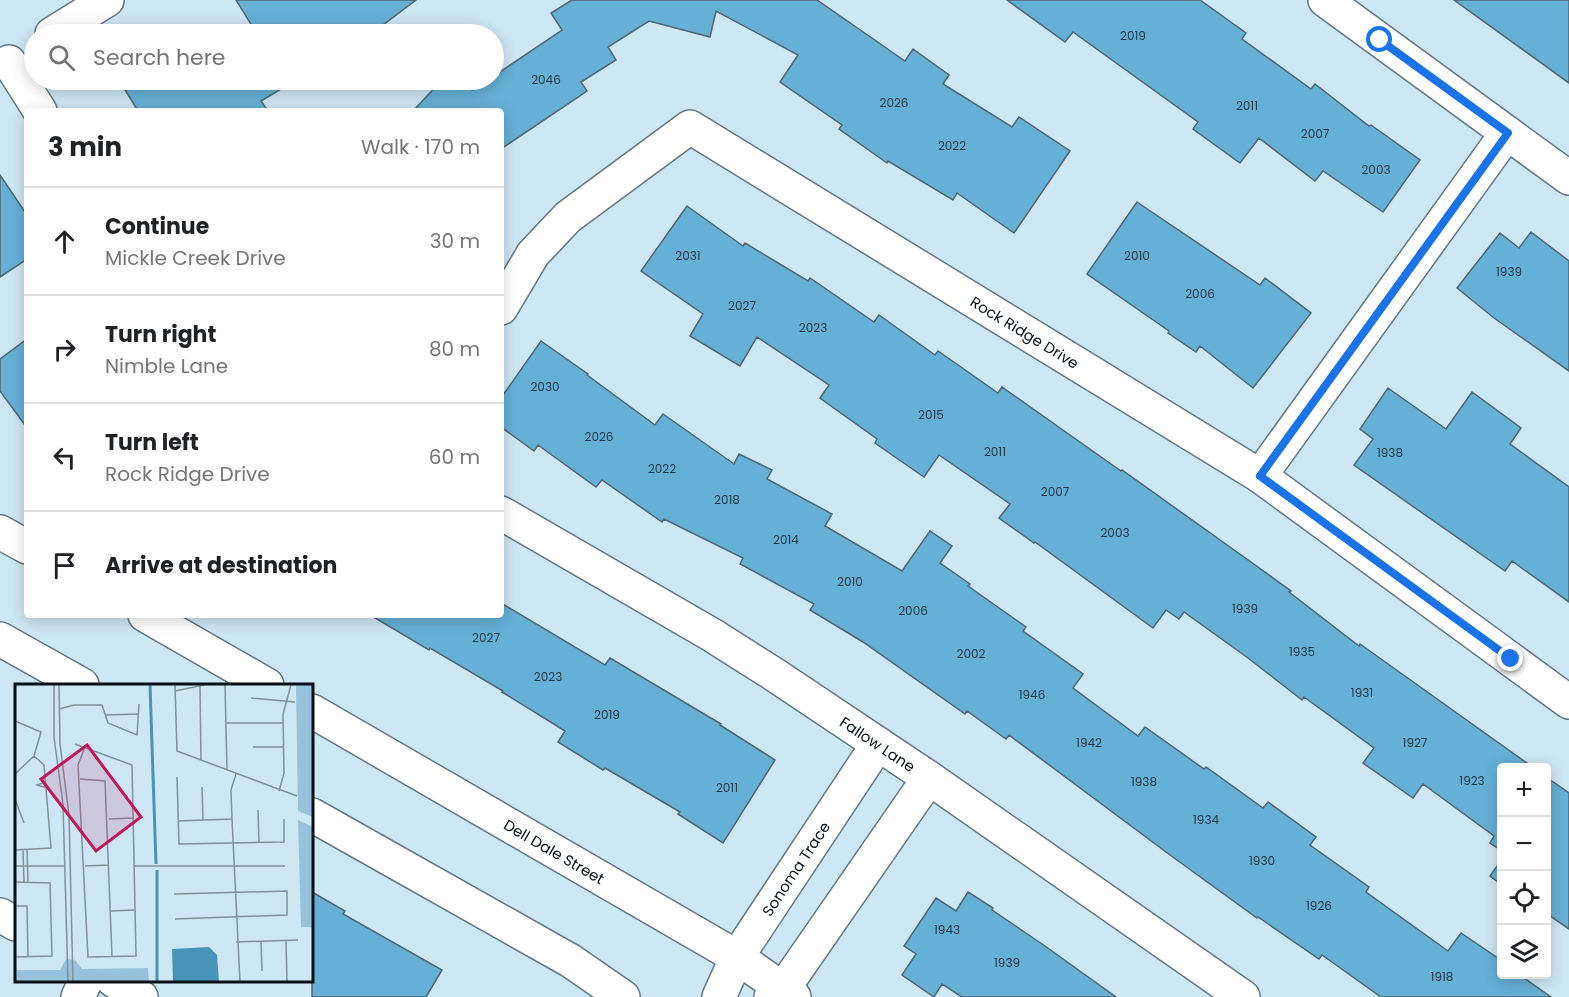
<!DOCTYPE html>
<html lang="en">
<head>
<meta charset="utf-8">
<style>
	body { margin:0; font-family:Poppins,sans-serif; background:#f2f2f2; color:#202124 }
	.controls { position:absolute; right:18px; bottom:18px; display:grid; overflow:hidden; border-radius:6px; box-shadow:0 3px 15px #0003 }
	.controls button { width:54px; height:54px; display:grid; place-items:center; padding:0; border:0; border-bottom:2px solid #e0e0e0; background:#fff; color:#202124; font:30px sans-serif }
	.stop { position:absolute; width:18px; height:18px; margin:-14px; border:4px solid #1a73e8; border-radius:50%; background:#fff }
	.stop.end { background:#1a73e8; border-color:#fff; box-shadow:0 2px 6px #0008 }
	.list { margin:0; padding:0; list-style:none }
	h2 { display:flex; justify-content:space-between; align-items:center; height:78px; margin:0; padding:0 24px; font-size:26px }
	h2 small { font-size:20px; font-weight:400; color:#757577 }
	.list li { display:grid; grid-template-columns:39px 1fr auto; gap:18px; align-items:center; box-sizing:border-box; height:108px; padding:0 24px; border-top:2px solid #e0e0e0 }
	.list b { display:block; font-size:22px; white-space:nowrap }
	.list p { margin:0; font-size:20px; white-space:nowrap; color:#757577 }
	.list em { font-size:20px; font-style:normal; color:#757577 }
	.icon { flex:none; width:33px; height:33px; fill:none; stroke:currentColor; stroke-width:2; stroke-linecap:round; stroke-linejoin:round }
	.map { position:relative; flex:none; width:1569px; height:997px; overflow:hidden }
	.search { position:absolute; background:#fff; box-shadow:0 3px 15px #0003; left:24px; top:24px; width:480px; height:66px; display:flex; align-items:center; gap:15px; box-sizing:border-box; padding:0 21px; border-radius:33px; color:#757577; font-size:22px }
	.panel { position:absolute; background:#fff; box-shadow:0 3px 15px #0003; left:24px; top:108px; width:480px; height:510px; border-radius:6px }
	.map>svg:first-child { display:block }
	.building { fill:#65b0d6; stroke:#506672; stroke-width:1.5 }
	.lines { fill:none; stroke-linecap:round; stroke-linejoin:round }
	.street-casing { stroke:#617784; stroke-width:36 }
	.secondary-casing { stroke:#617784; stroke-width:36 }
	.street { stroke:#fff; stroke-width:33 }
	.secondary { stroke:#fff; stroke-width:33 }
	.route { stroke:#1a73e8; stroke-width:8 }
	.labels { text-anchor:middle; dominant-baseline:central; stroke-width:6; stroke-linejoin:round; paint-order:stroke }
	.number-label { font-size:12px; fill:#203946 }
	.street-label { font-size:15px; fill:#091116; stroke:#fff }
	.inset-river { fill:none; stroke:#4893b8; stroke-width:3 }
	.inset-road { fill:none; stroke:#7f919b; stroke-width:1.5 }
	.view { fill:#c2185b; fill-opacity:0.15; stroke:#c2185b; stroke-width:3 }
	.inset-edge { fill:none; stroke:#091116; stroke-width:3 }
</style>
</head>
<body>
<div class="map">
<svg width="1569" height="997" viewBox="0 0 1569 997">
	<rect width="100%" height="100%" fill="#cee7f4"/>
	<!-- building -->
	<path class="building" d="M 236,0 L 416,0 L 371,34 L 257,34 Z
		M 572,0 L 817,0 L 905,61 L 913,49 L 949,75 L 943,84 L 1012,127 L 1019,117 L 1070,151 L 1014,233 L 957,193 L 953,200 L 888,161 L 887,163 L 839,129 L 842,125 L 780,82 L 798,55 L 716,11 L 710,37 L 649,21 L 608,47 L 616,60 L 581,82 L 587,91 L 501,149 L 501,111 L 413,111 L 442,80 L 461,80 L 472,90 L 488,80 L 494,80 L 494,76 L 562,30 L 551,13 Z
		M 1007,0 L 1200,0 L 1246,33 L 1242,39 L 1311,89 L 1315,84 L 1369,126 L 1371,125 L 1420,160 L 1383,212 L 1323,171 L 1315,181 L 1259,138 L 1240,163 L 1193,129 L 1198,122 L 1073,32 L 1065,42 Z
		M 1454,0 L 1569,0 L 1569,83 Z
		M 119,80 L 296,80 L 261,101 L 268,111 L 138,111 Z
		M 0,175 L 27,215 L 27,259 L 0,277 Z
		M 1137,202 L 1260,285 L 1265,278 L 1311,313 L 1253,388 L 1200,346 L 1196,352 L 1168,333 L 1169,331 L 1087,274 Z
		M 687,206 L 743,246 L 745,243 L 808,281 L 810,278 L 874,322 L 879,315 L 935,355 L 938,351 L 998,393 L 1002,387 L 1121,471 L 1122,470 L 1251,562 L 1291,591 L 1289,592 L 1359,646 L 1360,644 L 1534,768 L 1502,768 L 1502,851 L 1490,843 L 1494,836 L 1423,784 L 1413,798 L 1363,763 L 1374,748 L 1304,697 L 1302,700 L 1248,658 L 1184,612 L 1179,619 L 1166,610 L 1153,628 L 1035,542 L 1034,543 L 999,518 L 1010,504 L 939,455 L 924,477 L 875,443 L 877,439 L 820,398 L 829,385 L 757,337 L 740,366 L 690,336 L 703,314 L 641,271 Z
		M 1531,232 L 1569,261 L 1569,371 L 1494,318 L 1457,288 L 1500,233 L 1519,248 Z
		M 27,339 L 27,428 L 0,391 L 0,359 Z
		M 541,341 L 588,374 L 587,375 L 655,425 L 663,414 L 734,464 L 739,454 L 772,470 L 767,479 L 832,514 L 825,526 L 902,571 L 930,531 L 952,546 L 940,563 L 970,584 L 968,586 L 1026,627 L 1023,631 L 1083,674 L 1073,688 L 1138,736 L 1145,727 L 1204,769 L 1206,767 L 1263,808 L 1268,802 L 1316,837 L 1310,845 L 1369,887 L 1366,892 L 1448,951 L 1461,933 L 1502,961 L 1502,975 L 1520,975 L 1551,997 L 1381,997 L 1322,955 L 1319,959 L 1258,917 L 1257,918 L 1170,855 L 1009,735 L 1006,739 L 967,711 L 965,714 L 863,642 L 810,610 L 814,604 L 740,564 L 743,558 L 664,519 L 662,522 L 602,480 L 596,487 L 538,445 L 534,451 L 501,427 L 501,398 Z
		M 1388,388 L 1446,429 L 1472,392 L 1521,428 L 1510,444 L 1569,487 L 1569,602 L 1512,561 L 1505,571 L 1354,465 L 1373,439 L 1360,429 Z
		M 501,603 L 605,665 L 610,658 L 721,724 L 720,725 L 775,760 L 723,843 L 678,814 L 680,812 L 605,768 L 603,770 L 558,742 L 565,731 L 502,692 L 503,691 L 430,648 L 429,650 L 370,615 L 501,615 Z
		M 1546,777 L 1569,793 L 1569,929 L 1546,913 Z
		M 1502,859 L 1502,885 L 1490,876 Z
		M 312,892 L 345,911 L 343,914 L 442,970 L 426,997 L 312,997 Z
		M 968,892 L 993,908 L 992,910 L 1045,946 L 1116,997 L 962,997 L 942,984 L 934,997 L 902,975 L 916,954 L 904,946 L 936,898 L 956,911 Z"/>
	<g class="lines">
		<defs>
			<g id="street">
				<path d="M 1325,0 L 1569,178"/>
				<path d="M 52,34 L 107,0"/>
				<path d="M 9,62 L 40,111"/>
				<path id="s1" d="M 501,308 L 533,254 L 568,217 L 690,127 L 1260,476 L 1569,702"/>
				<path d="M 1260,476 L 1507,133"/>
				<path id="s2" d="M 501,513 L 712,635 L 775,675 L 929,778 L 1243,997"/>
				<path d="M 0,915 L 16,924"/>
				<path d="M 113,980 L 141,997"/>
				<path d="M 78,997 L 86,980"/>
				<path id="s3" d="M 719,997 L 737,957 L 878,744"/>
				<path d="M 771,997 L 783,989 L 929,778"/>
			</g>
			<g id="secondary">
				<path d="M 0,532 L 27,547"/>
				<path d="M 145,615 L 267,685"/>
				<path d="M 0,639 L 82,685"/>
				<path id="s4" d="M 312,711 L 737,957 L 794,997"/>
				<path d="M 312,815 L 571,961 L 623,997"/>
			</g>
		</defs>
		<!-- street casing -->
		<use href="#street" class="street-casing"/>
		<!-- secondary casing -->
		<use href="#secondary" class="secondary-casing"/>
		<!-- street -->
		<use href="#street" class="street"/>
		<!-- secondary -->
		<use href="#secondary" class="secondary"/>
	</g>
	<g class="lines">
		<!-- route -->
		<path class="route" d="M 1380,40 L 1508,133 L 1260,476 L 1511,659"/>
	</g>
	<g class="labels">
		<!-- number labels -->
		<g class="number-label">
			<text x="1133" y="35">2019</text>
			<text x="546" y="79">2046</text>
			<text x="894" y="102">2026</text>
			<text x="1247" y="105">2011</text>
			<text x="1315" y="133">2007</text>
			<text x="952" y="145">2022</text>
			<text x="1376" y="169">2003</text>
			<text x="688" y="255">2031</text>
			<text x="1137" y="255">2010</text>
			<text x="1509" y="271">1939</text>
			<text x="1200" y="293">2006</text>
			<text x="742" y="305">2027</text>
			<text x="813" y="327">2023</text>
			<text x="545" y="386">2030</text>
			<text x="931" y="414">2015</text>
			<text x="599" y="436">2026</text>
			<text x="995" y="451">2011</text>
			<text x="1390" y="452">1938</text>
			<text x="662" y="468">2022</text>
			<text x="1055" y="491">2007</text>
			<text x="727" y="499">2018</text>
			<text x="1115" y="532">2003</text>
			<text x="786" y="539">2014</text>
			<text x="850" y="581">2010</text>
			<text x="1245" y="608">1939</text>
			<text x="913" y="610">2006</text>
			<text x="486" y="637">2027</text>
			<text x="1302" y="651">1935</text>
			<text x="971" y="653">2002</text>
			<text x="548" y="676">2023</text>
			<text x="1362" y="692">1931</text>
			<text x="1032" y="694">1946</text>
			<text x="607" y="714">2019</text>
			<text x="1089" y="742">1942</text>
			<text x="1415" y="742">1927</text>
			<text x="1472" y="780">1923</text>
			<text x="1144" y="781">1938</text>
			<text x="727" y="787">2011</text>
			<text x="1206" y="819">1934</text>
			<text x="1262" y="860">1930</text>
			<text x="1319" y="905">1926</text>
			<text x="947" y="929">1943</text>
			<text x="1007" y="962">1939</text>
			<text x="1442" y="976">1918</text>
		</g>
		<!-- street labels -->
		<g class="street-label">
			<text stroke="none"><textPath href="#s1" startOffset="658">Rock Ridge Drive</textPath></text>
			<text stroke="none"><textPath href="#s2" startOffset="442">Fallow Lane</textPath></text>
			<text stroke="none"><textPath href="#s4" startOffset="280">Dell Dale Street</textPath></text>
			<text stroke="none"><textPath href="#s3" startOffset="150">Sonoma Trace</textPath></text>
		</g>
	</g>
	<!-- overview -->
	<g transform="translate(15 684)">
		<rect width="298" height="298" fill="#cee7f4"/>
		<path d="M 281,1 L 298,1 L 298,133 L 283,127 ZM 283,136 L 298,143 L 298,243 L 286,243 ZM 51,275 L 60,276 L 67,285 L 133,284 L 134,298 L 0,298 L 0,286 L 45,286 Z" fill="#96c2db"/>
		<path d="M 194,263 L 202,271 L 204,298 L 158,298 L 157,265 Z" fill="#4893b8"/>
		<path class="inset-river" d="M 135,1 L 141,180M 142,186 L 142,298"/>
		<path class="inset-road" d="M 39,1 L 39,53 L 48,120 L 53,298M 44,1 L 45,60 L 54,131 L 58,298M 160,1 L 162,67 L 282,112M 210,1 L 212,86M 185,2 L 186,76M 160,7 L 189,1M 236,14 L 280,18M 44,25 L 59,21 L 87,21 L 93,39 L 122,51 L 124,20M 90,31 L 124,30M 0,37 L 26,48 L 19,72 L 0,90M 211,39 L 268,39M 60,60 L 117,81 L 121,272 L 73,273 L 63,81 L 70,63M 238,63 L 268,63M 221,90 L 216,106 L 217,135 L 225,298M 162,93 L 164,160 L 269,158 L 269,135M 65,95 L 90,97 L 97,273M 31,98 L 22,101 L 32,104M 187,103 L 188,136M 264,107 L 269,89 L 268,30 L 276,1M 0,115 L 9,139M 243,126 L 244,159M 94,135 L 118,134M 163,137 L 217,135M 0,166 L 36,164 L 29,81 L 19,72M 8,166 L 9,198M 12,166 L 13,198M 0,182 L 50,182M 70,182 L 94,181M 119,182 L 270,182M 0,198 L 35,199 L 37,272 L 0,273M 159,210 L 272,207 L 272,231 L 160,235M 0,222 L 12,222 L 13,273M 96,227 L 119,226M 246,257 L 247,287M 271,257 L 272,298M 221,258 L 283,256"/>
		<path class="view" d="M 72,61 L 126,133 L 81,167 L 26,95 Z"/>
		<rect width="298" height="298" class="inset-edge"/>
	</g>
</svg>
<div class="controls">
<button>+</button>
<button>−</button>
<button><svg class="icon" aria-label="locate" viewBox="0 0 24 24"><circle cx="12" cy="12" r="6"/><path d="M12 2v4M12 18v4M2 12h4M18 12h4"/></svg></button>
<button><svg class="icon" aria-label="layers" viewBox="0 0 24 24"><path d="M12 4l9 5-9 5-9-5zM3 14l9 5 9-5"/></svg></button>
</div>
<div class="stop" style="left:1380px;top:40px"></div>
<div class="stop end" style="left:1511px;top:659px"></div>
<div class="search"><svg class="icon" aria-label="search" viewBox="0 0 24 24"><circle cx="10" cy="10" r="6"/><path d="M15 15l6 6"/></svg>Search here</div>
<section class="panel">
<h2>3 min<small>Walk · 170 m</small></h2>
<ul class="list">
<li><svg class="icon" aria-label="ahead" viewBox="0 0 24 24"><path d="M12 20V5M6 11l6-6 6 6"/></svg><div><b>Continue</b><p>Mickle Creek Drive</p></div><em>30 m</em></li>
<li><svg class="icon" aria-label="right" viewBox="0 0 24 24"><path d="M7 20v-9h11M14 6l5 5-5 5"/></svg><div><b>Turn right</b><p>Nimble Lane</p></div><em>80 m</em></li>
<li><svg class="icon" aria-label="left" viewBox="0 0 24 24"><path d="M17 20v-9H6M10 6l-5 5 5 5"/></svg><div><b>Turn left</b><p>Rock Ridge Drive</p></div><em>60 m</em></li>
<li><svg class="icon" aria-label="arrive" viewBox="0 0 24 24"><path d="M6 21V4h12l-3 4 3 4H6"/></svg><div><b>Arrive at destination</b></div></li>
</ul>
</section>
</div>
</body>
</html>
